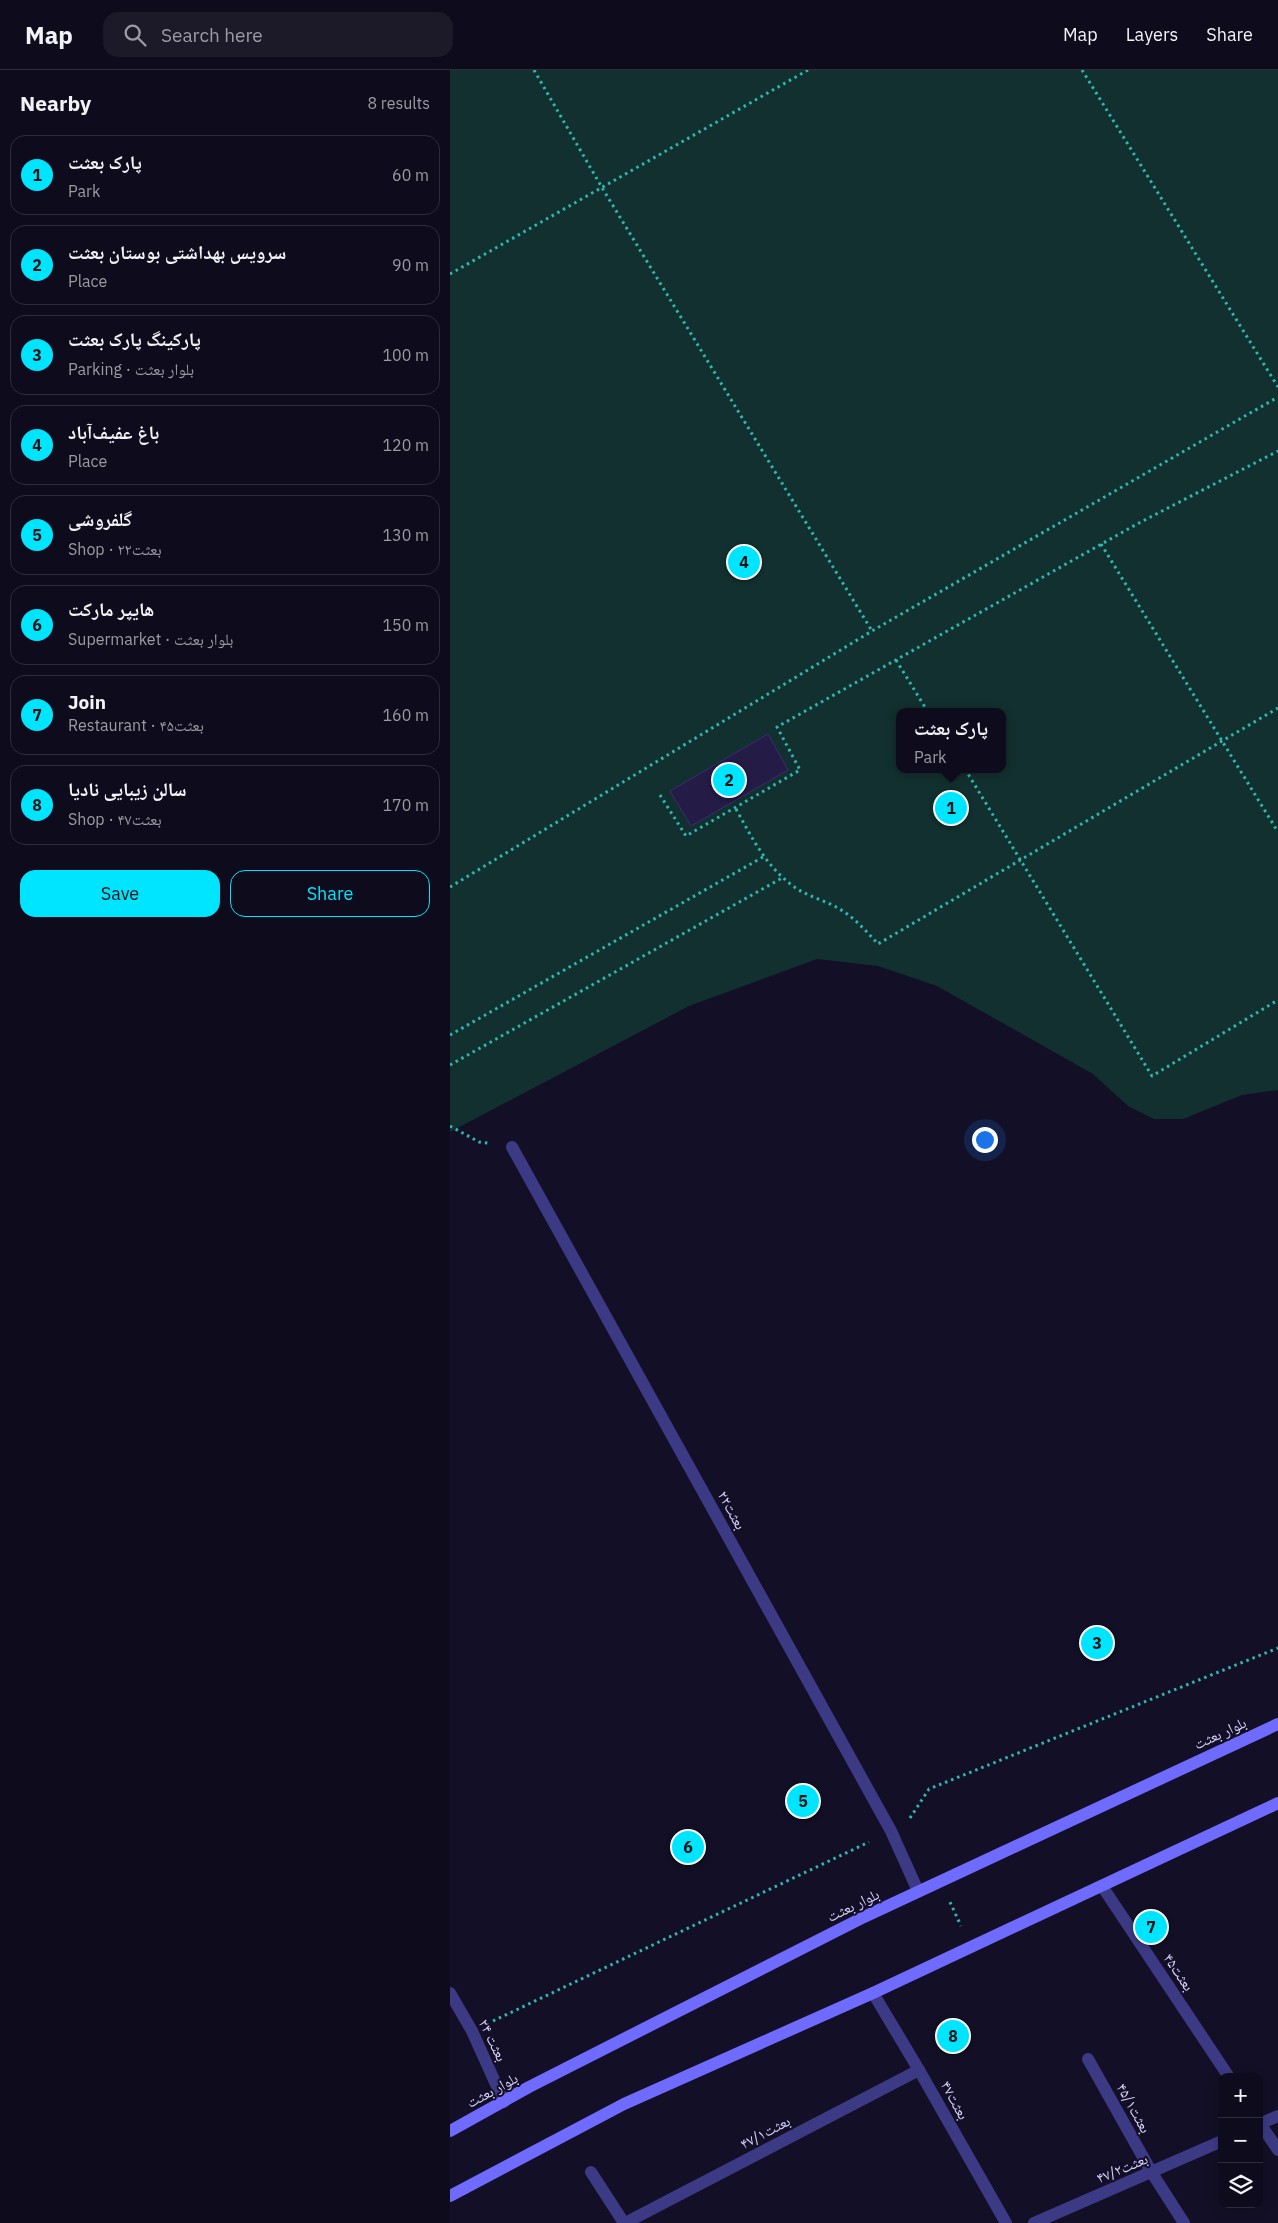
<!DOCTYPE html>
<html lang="en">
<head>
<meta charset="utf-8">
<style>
	body { margin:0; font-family:"IBM Plex Sans","Noto Naskh Arabic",sans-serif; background:#1c1929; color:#f1f3f6 }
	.controls { position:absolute; right:15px; bottom:15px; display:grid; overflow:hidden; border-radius:10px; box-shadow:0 2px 12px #0003 }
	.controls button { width:45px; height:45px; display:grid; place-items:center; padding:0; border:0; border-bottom:1px solid #2e2b3b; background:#0e0b1c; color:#f1f3f6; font:25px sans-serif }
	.you { position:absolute; left:534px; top:1069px; width:18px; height:18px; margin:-12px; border:4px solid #fff; border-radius:50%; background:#1a73e8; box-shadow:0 0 0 8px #1a73e833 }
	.badge { display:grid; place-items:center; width:32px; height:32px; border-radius:50%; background:#00e5ff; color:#111; font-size:16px; font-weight:700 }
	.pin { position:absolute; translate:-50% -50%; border:2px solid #fff; box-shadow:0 1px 5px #0006 }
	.popup { position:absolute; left:446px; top:638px; width:110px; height:65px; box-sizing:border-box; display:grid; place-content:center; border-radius:10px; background:#0e0b1c; filter:drop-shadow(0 1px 4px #0005); font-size:16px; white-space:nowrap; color:#9b9ba3 }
	.popup b { font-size:19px; color:#f1f3f6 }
	.popup::after { content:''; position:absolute; left:50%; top:100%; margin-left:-10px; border:10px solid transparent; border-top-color:#0e0b1c }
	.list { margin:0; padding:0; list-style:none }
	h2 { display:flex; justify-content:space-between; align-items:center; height:65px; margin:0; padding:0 20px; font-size:21px }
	h2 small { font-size:16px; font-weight:400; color:#9b9ba3 }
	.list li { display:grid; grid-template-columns:32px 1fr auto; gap:15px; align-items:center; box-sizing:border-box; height:80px; margin:0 10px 10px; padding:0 10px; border:1px solid #2e2b3b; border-radius:15px }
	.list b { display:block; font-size:19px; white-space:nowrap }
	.list p { margin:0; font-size:16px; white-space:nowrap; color:#9b9ba3 }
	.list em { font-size:16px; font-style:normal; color:#9b9ba3 }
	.actions { display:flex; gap:10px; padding:15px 20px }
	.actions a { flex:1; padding:11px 0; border:1px solid #00e5ff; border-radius:15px; text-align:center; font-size:18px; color:#00e5ff }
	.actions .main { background:#00e5ff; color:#111 }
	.icon { flex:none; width:28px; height:28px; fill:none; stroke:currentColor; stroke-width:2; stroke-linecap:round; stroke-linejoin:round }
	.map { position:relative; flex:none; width:828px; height:2153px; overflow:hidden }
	header { display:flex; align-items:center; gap:30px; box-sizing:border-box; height:70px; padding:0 25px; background:#0e0b1c; border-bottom:1px solid #2e2b3b }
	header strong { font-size:24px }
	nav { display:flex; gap:28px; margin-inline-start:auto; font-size:18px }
	.search { width:350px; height:45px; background:#1c1929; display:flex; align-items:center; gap:12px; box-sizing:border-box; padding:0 18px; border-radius:15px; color:#9b9ba3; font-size:19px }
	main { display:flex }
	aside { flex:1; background:#0e0b1c }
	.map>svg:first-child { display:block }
	.green { fill:#12302f; fill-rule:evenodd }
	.building { fill:#241b47; stroke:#3b2d73 }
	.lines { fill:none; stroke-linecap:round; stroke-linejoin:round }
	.path { stroke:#2fb8b0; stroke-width:3; stroke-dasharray:2.5 4; stroke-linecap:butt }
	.service { stroke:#3d3a85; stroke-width:12 }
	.minor { stroke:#3d3a85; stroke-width:12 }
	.secondary { stroke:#6f6bff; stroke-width:12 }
	.labels { text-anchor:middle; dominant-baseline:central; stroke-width:4; stroke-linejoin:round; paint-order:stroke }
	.street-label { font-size:15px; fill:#d9d4ff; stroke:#130f26 }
</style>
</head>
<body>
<header>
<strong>Map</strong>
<div class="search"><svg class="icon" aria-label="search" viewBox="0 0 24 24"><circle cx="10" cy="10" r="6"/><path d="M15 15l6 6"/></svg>Search here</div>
<nav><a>Map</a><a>Layers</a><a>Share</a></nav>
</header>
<main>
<aside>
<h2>Nearby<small>8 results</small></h2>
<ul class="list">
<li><span class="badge">1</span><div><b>پارک بعثت</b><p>Park</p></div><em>60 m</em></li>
<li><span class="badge">2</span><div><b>سرویس بهداشتی بوستان بعثت</b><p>Place</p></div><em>90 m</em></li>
<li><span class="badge">3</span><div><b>پارکینگ پارک بعثت</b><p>Parking · بلوار بعثت</p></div><em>100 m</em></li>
<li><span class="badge">4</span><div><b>باغ عفیف‌آباد</b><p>Place</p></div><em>120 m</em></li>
<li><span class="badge">5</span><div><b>گلفروشی</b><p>Shop · بعثت۲۲</p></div><em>130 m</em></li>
<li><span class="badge">6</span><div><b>هایپر مارکت</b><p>Supermarket · بلوار بعثت</p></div><em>150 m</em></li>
<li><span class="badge">7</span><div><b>Join</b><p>Restaurant · بعثت۴۵</p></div><em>160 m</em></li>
<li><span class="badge">8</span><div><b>سالن زیبایی نادیا</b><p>Shop · بعثت۴۷</p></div><em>170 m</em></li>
</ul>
<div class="actions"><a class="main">Save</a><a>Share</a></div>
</aside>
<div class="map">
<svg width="828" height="2153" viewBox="0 0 828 2153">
	<rect width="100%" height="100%" fill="#130f26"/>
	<!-- green -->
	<path class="green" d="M 0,0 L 828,0 L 828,1020 L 792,1025 L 733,1049 L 704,1049 L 678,1036 L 643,1004 L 487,916 L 428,896 L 367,889 L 239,936 L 0,1062 ZM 450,642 L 552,642 L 552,699 L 450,699 Z"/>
	<!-- building -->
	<path class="building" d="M 318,664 L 338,700 L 241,756 L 220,721 Z"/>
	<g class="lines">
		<!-- path -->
		<path class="path" d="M 84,0 L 151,116 L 422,561
			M 632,0 L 828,317
			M 0,204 L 358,0
			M 651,474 L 828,762
			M 446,590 L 478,642
			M 515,699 L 702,1006 L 828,930
			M 210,725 L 236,766 L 350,700 L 327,657 L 687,454 L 828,381
			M 286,739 C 302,768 316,796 343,816 C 356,826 374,830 388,838 C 404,847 416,861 428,874 L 828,638
			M 0,817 L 422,561 L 828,327
			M 0,965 L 313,787
			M 0,995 L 332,808
			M 0,1056 L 29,1072 L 38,1073
			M 460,1748 L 479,1719 L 828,1578
			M 500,1832 L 511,1856
			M 43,1951 L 419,1772"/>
		<!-- service -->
		<path class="service" d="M 638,1989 L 702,2103 L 734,2153
			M 175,2153 L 469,2000"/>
		<!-- minor -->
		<path class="minor" d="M 62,1077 L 441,1761 L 468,1821
			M 652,1816 L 779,2007
			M 0,1923 L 22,1961 L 54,2032
			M 423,1923 L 469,2000 L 556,2153
			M 809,2052 L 828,2080
			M 809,2054 L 828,2046
			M 141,2102 L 174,2153
			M 584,2153 L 772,2071"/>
		<!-- secondary -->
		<path class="secondary" d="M 0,2061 L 79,2017 L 414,1847 L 828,1654
			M 0,2126 L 174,2034 L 423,1923 L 828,1733"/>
	</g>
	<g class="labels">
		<!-- street labels -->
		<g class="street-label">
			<text transform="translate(282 1440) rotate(61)">بعثت۲۲</text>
			<text transform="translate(770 1663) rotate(-25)">بلوار بعثت</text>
			<text transform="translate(403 1835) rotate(-26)">بلوار بعثت</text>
			<text transform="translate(729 1902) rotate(56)">بعثت۴۵</text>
			<text transform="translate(43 1970) rotate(64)">بعثت ۲۴</text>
			<text transform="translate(42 2020) rotate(-29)">بلوار بعثت</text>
			<text transform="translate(505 2030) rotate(61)">بعثت۴۷</text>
			<text transform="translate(684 2038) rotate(61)">بعثت۴۵/۱</text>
			<text transform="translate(315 2062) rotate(-28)">بعثت۴۷/۱</text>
			<text transform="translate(672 2098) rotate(-23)">بعثت۴۷/۲</text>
		</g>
	</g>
</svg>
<div class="controls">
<button>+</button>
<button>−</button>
<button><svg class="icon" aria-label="layers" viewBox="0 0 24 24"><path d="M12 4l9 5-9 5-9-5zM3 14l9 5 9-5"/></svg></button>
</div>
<div class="you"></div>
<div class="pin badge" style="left:501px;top:738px">1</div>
<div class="popup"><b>پارک بعثت</b>Park</div>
<div class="pin badge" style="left:279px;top:710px">2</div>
<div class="pin badge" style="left:647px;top:1573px">3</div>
<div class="pin badge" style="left:294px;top:492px">4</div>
<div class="pin badge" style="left:353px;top:1731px">5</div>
<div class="pin badge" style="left:238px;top:1777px">6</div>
<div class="pin badge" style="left:701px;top:1857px">7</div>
<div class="pin badge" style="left:503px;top:1966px">8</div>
</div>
</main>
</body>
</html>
